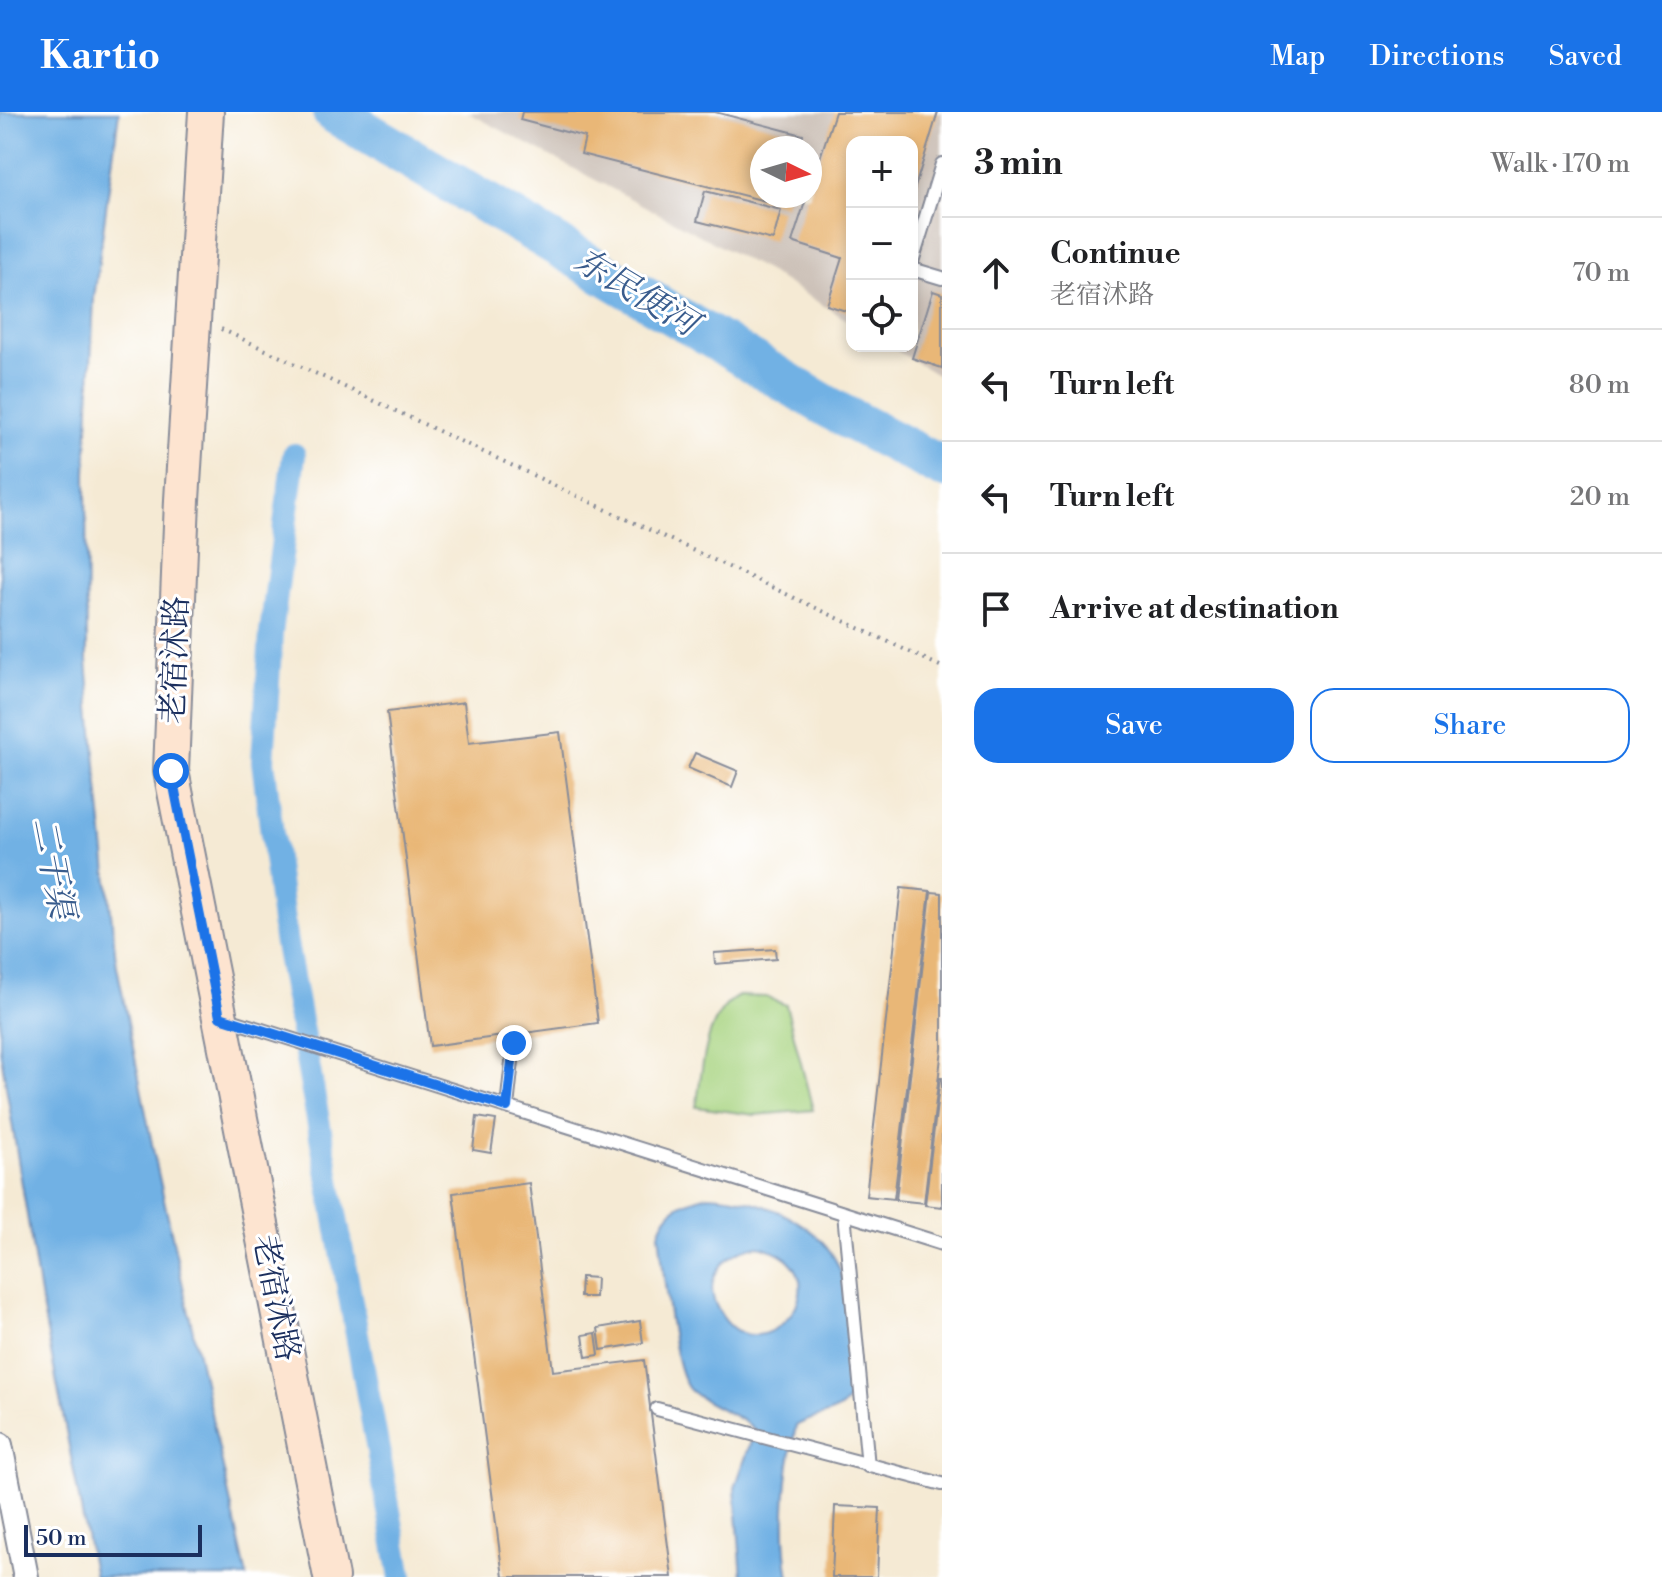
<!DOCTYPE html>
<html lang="en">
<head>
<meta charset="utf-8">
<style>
	body { margin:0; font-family:"Libre Bodoni","Noto Serif SC",serif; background:#f6f6f6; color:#202124 }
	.controls { position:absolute; right:24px; top:24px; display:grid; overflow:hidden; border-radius:16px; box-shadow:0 4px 12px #0003 }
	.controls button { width:72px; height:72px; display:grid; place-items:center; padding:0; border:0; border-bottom:2px solid #e0e0e0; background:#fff; color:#202124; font:40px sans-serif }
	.compass { position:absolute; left:750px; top:24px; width:72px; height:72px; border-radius:50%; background:#fff; box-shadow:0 4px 12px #0003; rotate:95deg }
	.scale { position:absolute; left:24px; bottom:20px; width:178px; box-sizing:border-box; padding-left:8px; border:4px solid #1b2f5e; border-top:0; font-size:22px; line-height:28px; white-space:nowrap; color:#1b2f5e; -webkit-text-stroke:6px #fff; paint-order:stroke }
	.stop { position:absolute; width:24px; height:24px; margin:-18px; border:6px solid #1a73e8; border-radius:50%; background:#fff }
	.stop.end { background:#1a73e8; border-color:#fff; box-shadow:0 2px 8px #0008 }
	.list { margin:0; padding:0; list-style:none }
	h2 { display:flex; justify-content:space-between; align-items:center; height:104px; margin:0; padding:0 32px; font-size:34px }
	h2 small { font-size:26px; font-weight:400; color:#757577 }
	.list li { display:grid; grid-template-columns:52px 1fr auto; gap:24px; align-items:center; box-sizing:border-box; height:112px; padding:0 32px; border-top:2px solid #e0e0e0 }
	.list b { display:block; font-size:30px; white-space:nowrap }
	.list p { margin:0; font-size:26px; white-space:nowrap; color:#757577 }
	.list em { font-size:26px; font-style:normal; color:#757577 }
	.actions { display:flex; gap:16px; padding:24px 32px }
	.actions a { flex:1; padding:18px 0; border:2px solid #1a73e8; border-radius:24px; text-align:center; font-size:28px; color:#1a73e8 }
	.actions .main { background:#1a73e8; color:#fff }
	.icon { flex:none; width:44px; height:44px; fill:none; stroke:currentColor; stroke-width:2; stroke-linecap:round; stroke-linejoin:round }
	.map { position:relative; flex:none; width:942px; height:1465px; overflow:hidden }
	header { display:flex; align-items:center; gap:48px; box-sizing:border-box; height:112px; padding:0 40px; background:#1a73e8; color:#fff }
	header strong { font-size:38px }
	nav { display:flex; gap:44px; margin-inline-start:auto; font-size:28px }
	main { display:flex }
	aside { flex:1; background:#fff }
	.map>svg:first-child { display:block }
	.industrial { fill:#cdc2b9; fill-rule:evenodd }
	.green { fill:#a8d481; stroke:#628270; stroke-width:2 }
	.water { fill:#71b1e4; stroke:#4670a1; stroke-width:2; fill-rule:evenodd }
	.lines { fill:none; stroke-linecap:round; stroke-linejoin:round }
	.canal { stroke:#71b1e4; stroke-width:24 }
	.river { stroke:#71b1e4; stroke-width:42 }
	.building { fill:#e9b777 }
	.service-casing { stroke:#888c99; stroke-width:16 }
	.minor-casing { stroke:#888c99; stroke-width:28 }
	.secondary-casing { stroke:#888c99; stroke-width:38 }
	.path { stroke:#888c99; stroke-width:4; stroke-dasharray:2 6; stroke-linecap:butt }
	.service { stroke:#fff; stroke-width:12 }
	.minor { stroke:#fff; stroke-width:24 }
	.secondary { stroke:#fde4d0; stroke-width:34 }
	.route { stroke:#1a73e8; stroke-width:10 }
	.labels { text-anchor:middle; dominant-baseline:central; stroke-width:6; stroke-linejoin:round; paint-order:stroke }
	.street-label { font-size:32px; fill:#1b2f5e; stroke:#fff }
	.water-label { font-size:34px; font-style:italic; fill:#395c8d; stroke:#fff }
</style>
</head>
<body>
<header>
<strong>Kartio</strong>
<nav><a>Map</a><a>Directions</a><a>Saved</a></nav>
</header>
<main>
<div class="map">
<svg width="942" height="1465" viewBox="0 0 942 1465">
	<rect width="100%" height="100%" fill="#fff"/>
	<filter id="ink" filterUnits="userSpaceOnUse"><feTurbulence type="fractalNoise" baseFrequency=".0125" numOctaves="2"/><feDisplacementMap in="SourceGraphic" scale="16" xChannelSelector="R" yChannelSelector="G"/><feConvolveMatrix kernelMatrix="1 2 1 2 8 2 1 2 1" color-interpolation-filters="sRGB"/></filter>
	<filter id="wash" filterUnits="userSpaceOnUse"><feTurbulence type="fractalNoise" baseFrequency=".006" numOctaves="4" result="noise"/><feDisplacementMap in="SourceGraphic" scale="32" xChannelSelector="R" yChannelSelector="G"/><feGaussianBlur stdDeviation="1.8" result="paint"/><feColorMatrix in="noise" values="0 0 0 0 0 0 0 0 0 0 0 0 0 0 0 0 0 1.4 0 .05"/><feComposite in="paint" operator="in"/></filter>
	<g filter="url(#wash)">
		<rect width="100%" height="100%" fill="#f5ead4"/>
		<!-- industrial -->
		<path class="industrial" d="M 467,0 L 942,0 L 942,266 L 889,234 L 912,234 L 912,30 L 852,30 L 852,211 L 767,159 ZM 762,36 L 810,36 L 810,84 L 762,84 Z"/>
		<!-- green -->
		<path class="green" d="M 739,884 L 766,885 L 786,893 L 813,998 L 755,1003 L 696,995 C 703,960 703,902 739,884 Z"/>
		<!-- water -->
		<path class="water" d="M 0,0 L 119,0 L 94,186 L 86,361 L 87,549 L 97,664 L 116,849 L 154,1042 L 247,1465 L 94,1465 L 40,1183 L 0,937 Z
			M 708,1083 C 756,1085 822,1109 840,1158 C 848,1179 846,1208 848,1231 C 849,1247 857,1278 846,1291 C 835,1304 810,1304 796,1314 C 785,1362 781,1417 789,1465 L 742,1465 L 735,1376 L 755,1318 C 737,1301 710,1295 691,1279 C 672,1264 663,1150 659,1121 C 668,1094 683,1090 708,1083 ZM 759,1134 C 855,1158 760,1272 719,1199 C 699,1166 727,1138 759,1134 Z"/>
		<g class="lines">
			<!-- canal -->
			<path class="canal" d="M 294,343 L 271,521 L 263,649 L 285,826 L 401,1465"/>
			<!-- river -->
			<path class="river" d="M 333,0 L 840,302 L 942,355"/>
		</g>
		<g id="blocks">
			<!-- building -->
			<path class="building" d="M 522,0 L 715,0 L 803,23 L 800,36 L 762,36 L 762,84 L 787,84 L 785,94 L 581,42 L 585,25 L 520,8 Z
				M 835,0 L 938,0 L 913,82 L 912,30 L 852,30 L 852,201 L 827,193 L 842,146 L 792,130 L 807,84 L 810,84 L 810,76 Z
				M 705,79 L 781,98 L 773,128 L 697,109 Z
				M 933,179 L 942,182 L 942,256 L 912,246 Z
				M 464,590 L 469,631 L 560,620 L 598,911 L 430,934 L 387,600 Z
				M 695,641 L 738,659 L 732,675 L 688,656 Z
				M 901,776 L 930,779 L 894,1087 L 866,1084 Z
				M 931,780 L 942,781 L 942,936 L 924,1091 L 896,1088 Z
				M 775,837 L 776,847 L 715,852 L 714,841 Z
				M 940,966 L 942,966 L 942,1095 L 925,1093 Z
				M 477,1005 L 496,1008 L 491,1041 L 473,1038 Z
				M 529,1071 L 553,1259 L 644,1248 L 672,1465 L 503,1465 L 453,1081 Z
				M 581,1165 L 596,1166 L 595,1185 L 580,1185 Z
				M 640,1209 L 643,1231 L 601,1238 L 598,1216 Z
				M 596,1221 L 599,1243 L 586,1245 L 583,1223 Z
				M 835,1394 L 880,1396 L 877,1465 L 832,1465 Z"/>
		</g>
	</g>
	<g filter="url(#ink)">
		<use href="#blocks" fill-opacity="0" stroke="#888c99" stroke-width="2"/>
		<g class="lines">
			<defs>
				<path id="service" d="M 912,150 L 942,52
					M 912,157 L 942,166
					M 224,906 L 942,1132
					M 507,995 L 514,931
					M 844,1101 L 868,1354
					M 657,1297 L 942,1372"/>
				<path id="minor" d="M 0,1333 L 26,1465"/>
				<path id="secondary" d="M 206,0 L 182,388 L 171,659 L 331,1465"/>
			</defs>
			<!-- service casing -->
			<use href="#service" class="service-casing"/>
			<!-- minor casing -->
			<use href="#minor" class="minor-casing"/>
			<!-- secondary casing -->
			<use href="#secondary" class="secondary-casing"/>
			<!-- path -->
			<path class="path" d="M 221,217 L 942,555"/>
			<!-- service -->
			<use href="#service" class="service"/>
			<!-- minor -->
			<use href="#minor" class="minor"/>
			<!-- secondary -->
			<use href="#secondary" class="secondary"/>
		</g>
	</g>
	<g class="lines" filter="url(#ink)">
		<!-- route -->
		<path class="route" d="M 171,659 L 220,905 L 507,995 L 514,931"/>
	</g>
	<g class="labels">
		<!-- street labels -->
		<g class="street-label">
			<text transform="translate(175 548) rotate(-88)">老宿沭路</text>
			<text transform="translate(276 1186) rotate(79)">老宿沭路</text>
		</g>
		<!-- water labels -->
		<g class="water-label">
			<text transform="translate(636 181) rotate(31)">东民便河</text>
			<text transform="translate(52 756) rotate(79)">二干渠</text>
		</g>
	</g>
</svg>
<div class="controls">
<button>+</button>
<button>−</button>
<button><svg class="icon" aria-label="locate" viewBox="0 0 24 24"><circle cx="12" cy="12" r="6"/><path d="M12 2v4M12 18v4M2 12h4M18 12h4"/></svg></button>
</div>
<svg class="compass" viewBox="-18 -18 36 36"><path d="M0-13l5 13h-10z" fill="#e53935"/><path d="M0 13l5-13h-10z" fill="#757577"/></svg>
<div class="scale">50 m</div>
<div class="stop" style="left:171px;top:659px"></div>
<div class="stop end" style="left:514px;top:931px"></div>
</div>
<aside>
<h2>3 min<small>Walk · 170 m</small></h2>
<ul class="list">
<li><svg class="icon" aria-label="ahead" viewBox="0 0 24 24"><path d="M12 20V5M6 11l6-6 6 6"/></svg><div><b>Continue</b><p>老宿沭路</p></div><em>70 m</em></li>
<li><svg class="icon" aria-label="left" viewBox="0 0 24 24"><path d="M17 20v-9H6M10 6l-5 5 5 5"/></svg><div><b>Turn left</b></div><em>80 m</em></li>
<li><svg class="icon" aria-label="left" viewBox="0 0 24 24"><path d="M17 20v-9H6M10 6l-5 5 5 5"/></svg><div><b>Turn left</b></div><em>20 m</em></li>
<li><svg class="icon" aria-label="arrive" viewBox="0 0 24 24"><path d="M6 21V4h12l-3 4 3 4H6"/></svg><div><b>Arrive at destination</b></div></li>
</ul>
<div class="actions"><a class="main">Save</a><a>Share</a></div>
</aside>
</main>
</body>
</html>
